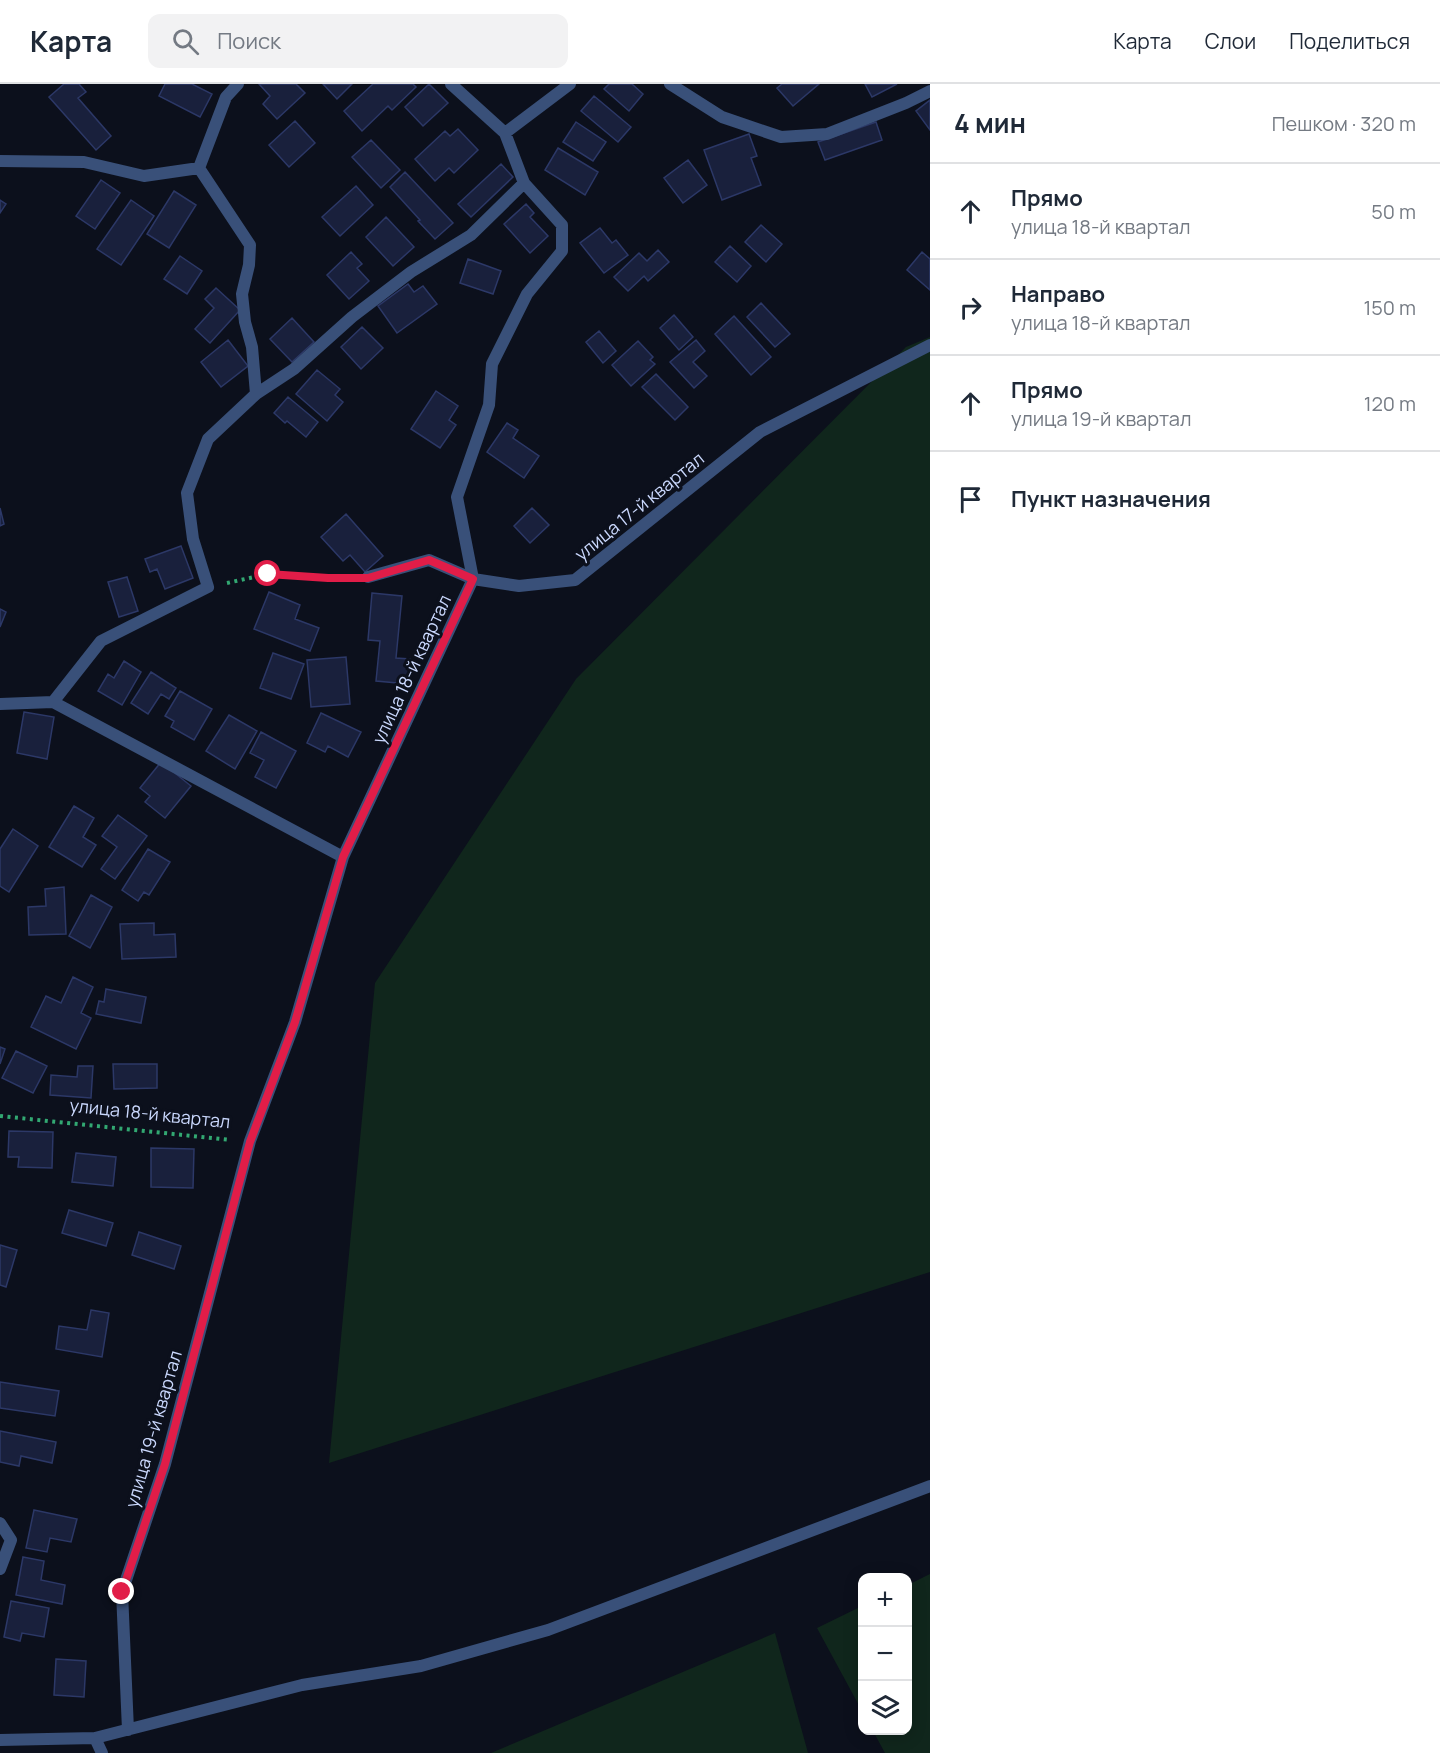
<!DOCTYPE html>
<html lang="ru">
<head>
<meta charset="utf-8">
<style>
	body { margin:0; font-family:Manrope,sans-serif; background:#f2f2f3; color:#1f2937 }
	.controls { position:absolute; right:18px; bottom:18px; display:grid; overflow:hidden; border-radius:12px; box-shadow:0 3px 15px #0003 }
	.controls button { width:54px; height:54px; display:grid; place-items:center; padding:0; border:0; border-bottom:2px solid #e0e1e3; background:#fff; color:#1f2937; font:30px sans-serif }
	.stop { position:absolute; width:18px; height:18px; margin:-14px; border:4px solid #e11d48; border-radius:50%; background:#fff }
	.stop.end { background:#e11d48; border-color:#fff; box-shadow:0 2px 6px #0008 }
	.list { margin:0; padding:0; list-style:none }
	h2 { display:flex; justify-content:space-between; align-items:center; height:78px; margin:0; padding:0 24px; font-size:26px }
	h2 small { font-size:20px; font-weight:400; color:#747a83 }
	.list li { display:grid; grid-template-columns:39px 1fr auto; gap:18px; align-items:center; box-sizing:border-box; height:96px; padding:0 24px; border-top:2px solid #e0e1e3 }
	.list b { display:block; font-size:22px; white-space:nowrap }
	.list p { margin:0; font-size:20px; white-space:nowrap; color:#747a83 }
	.list em { font-size:20px; font-style:normal; color:#747a83 }
	.icon { flex:none; width:33px; height:33px; fill:none; stroke:currentColor; stroke-width:2; stroke-linecap:round; stroke-linejoin:round }
	.map { position:relative; flex:none; width:930px; height:1669px; overflow:hidden }
	header { display:flex; align-items:center; gap:36px; box-sizing:border-box; height:84px; padding:0 30px; background:#fff; border-bottom:2px solid #e0e1e3 }
	header strong { font-size:28px }
	nav { display:flex; gap:33px; margin-inline-start:auto; font-size:21px }
	.search { width:420px; height:54px; background:#f2f2f3; display:flex; align-items:center; gap:15px; box-sizing:border-box; padding:0 21px; border-radius:12px; color:#747a83; font-size:22px }
	main { display:flex }
	aside { flex:1; background:#fff }
	.map>svg:first-child { display:block }
	.green { fill:#10261c }
	.building { fill:#19203c; stroke:#2c3867; stroke-width:1.5 }
	.lines { fill:none; stroke-linecap:round; stroke-linejoin:round }
	.path { stroke:#32a872; stroke-width:4; stroke-dasharray:3 4.5; stroke-linecap:butt }
	.service { stroke:#395079; stroke-width:12 }
	.minor { stroke:#395079; stroke-width:12 }
	.route { stroke:#e11d48; stroke-width:8 }
	.labels { text-anchor:middle; dominant-baseline:central; stroke-width:6; stroke-linejoin:round; paint-order:stroke }
	.street-label { font-size:18px; fill:#cad8fd; stroke:#0c101c }
</style>
</head>
<body>
<header>
<strong>Карта</strong>
<div class="search"><svg class="icon" aria-label="search" viewBox="0 0 24 24"><circle cx="10" cy="10" r="6"/><path d="M15 15l6 6"/></svg>Поиск</div>
<nav><a>Карта</a><a>Слои</a><a>Поделиться</a></nav>
</header>
<main>
<div class="map">
<svg width="930" height="1669" viewBox="0 0 930 1669">
	<rect width="100%" height="100%" fill="#0c101c"/>
	<!-- green -->
	<path class="green" d="M 930,253 L 930,1188 L 329,1379 L 375,899 L 576,595 L 906,263 Z
		M 930,1490 L 930,1669 L 885,1669 L 873,1647 L 908,1646 L 908,1501 Z
		M 862,1522 L 862,1627 L 817,1544 Z
		M 775,1549 L 808,1669 L 491,1669 Z"/>
	<!-- building -->
	<path class="building" d="M 64,0 L 79,0 L 86,8 L 78,14 L 111,52 L 96,66 L 49,13 Z
		M 165,0 L 192,0 L 212,10 L 200,33 L 159,12 Z
		M 259,0 L 296,0 L 305,9 L 277,35 L 263,20 L 270,12 Z
		M 323,0 L 352,0 L 337,15 Z
		M 373,0 L 413,0 L 416,3 L 392,26 L 388,22 L 362,47 L 344,27 Z
		M 429,0 L 448,19 L 423,42 L 405,23 Z
		M 609,0 L 632,0 L 643,10 L 629,27 L 604,5 Z
		M 782,0 L 819,0 L 793,22 L 777,4 Z
		M 865,0 L 897,0 L 872,13 Z
		M 594,12 L 631,43 L 618,58 L 581,27 Z
		M 930,16 L 930,46 L 916,27 Z
		M 295,37 L 315,59 L 289,83 L 269,61 Z
		M 576,38 L 606,58 L 593,77 L 563,58 Z
		M 876,38 L 882,56 L 825,76 L 818,58 Z
		M 458,45 L 478,66 L 454,89 L 449,84 L 435,97 L 415,75 L 445,47 L 450,52 Z
		M 749,50 L 757,72 L 751,74 L 761,101 L 722,116 L 704,66 Z
		M 371,56 L 400,86 L 381,104 L 352,73 Z
		M 558,64 L 598,88 L 585,111 L 545,86 Z
		M 688,76 L 707,101 L 683,119 L 664,94 Z
		M 501,80 L 513,93 L 471,133 L 458,120 Z
		M 405,88 L 453,139 L 435,155 L 418,137 L 420,136 L 390,103 Z
		M 101,96 L 120,109 L 95,145 L 76,132 Z
		M 356,102 L 373,121 L 340,152 L 322,133 Z
		M 174,107 L 196,121 L 169,164 L 147,150 Z
		M 0,116 L 6,120 L 0,129 Z
		M 131,116 L 154,132 L 121,181 L 97,165 Z
		M 526,120 L 534,129 L 530,133 L 548,152 L 530,169 L 504,140 Z
		M 386,133 L 414,163 L 393,182 L 366,153 Z
		M 761,141 L 782,160 L 766,178 L 745,158 Z
		M 600,144 L 612,159 L 616,156 L 628,171 L 604,189 L 580,159 Z
		M 730,162 L 751,182 L 737,198 L 715,178 Z
		M 658,166 L 669,178 L 648,197 L 644,192 L 628,207 L 614,193 L 639,169 L 647,177 Z
		M 351,168 L 362,180 L 357,184 L 369,197 L 349,215 L 327,191 Z
		M 922,168 L 930,175 L 930,206 L 907,186 Z
		M 180,172 L 202,187 L 187,210 L 164,195 Z
		M 468,175 L 501,187 L 493,210 L 460,199 Z
		M 408,200 L 414,208 L 423,202 L 437,220 L 397,249 L 378,222 Z
		M 216,204 L 240,226 L 210,259 L 195,245 L 214,224 L 205,215 Z
		M 761,219 L 790,250 L 775,263 L 747,233 Z
		M 674,231 L 693,253 L 679,266 L 660,244 Z
		M 734,232 L 771,273 L 751,291 L 715,250 Z
		M 292,234 L 314,258 L 292,278 L 270,255 Z
		M 362,243 L 383,264 L 361,285 L 341,263 Z
		M 599,247 L 616,267 L 603,279 L 586,258 Z
		M 228,256 L 248,282 L 221,303 L 201,278 Z
		M 696,256 L 705,267 L 693,278 L 707,292 L 694,304 L 670,278 Z
		M 638,257 L 653,273 L 650,276 L 655,280 L 631,302 L 612,281 Z
		M 317,286 L 340,305 L 335,311 L 343,318 L 327,337 L 296,310 Z
		M 656,290 L 688,323 L 675,336 L 642,303 Z
		M 436,307 L 458,322 L 449,336 L 456,341 L 440,364 L 411,345 Z
		M 288,313 L 318,338 L 306,353 L 287,337 L 285,339 L 274,329 Z
		M 507,339 L 518,346 L 513,354 L 539,372 L 524,394 L 487,368 Z
		M 0,424 L 4,440 L 0,442 Z
		M 532,424 L 549,441 L 530,459 L 514,442 Z
		M 346,430 L 383,472 L 365,488 L 350,471 L 343,477 L 321,453 Z
		M 181,462 L 193,494 L 165,505 L 157,485 L 150,488 L 145,475 Z
		M 127,493 L 138,527 L 119,533 L 108,498 Z
		M 269,508 L 300,521 L 295,535 L 319,544 L 310,567 L 254,545 Z
		M 372,509 L 402,512 L 396,574 L 410,575 L 408,600 L 376,597 L 380,557 L 368,556 Z
		M 0,525 L 6,528 L 0,543 Z
		M 273,569 L 304,580 L 291,615 L 260,604 Z
		M 346,573 L 350,620 L 311,623 L 307,576 Z
		M 124,577 L 141,588 L 122,621 L 98,607 L 108,590 L 114,594 Z
		M 151,588 L 176,604 L 169,615 L 161,610 L 148,630 L 131,619 Z
		M 180,607 L 212,625 L 194,656 L 171,643 L 174,637 L 165,632 Z
		M 24,628 L 54,633 L 47,675 L 17,669 Z
		M 321,629 L 361,648 L 348,673 L 328,662 L 325,668 L 307,659 Z
		M 229,631 L 257,647 L 235,685 L 206,667 Z
		M 261,648 L 296,667 L 276,704 L 255,693 L 264,676 L 250,669 Z
		M 161,678 L 191,702 L 165,734 L 145,718 L 150,712 L 140,704 Z
		M 74,722 L 94,734 L 83,753 L 96,761 L 82,783 L 49,763 Z
		M 118,731 L 147,752 L 115,795 L 101,785 L 117,763 L 102,752 Z
		M 13,745 L 38,762 L 9,808 L 0,802 L 0,765 Z
		M 148,765 L 170,778 L 149,811 L 144,808 L 138,817 L 122,806 Z
		M 64,803 L 66,850 L 29,851 L 28,823 L 46,822 L 45,805 Z
		M 91,811 L 112,823 L 90,864 L 69,852 Z
		M 154,839 L 154,851 L 175,850 L 176,873 L 122,875 L 120,840 Z
		M 73,893 L 93,903 L 81,929 L 91,934 L 76,965 L 31,943 L 46,912 L 61,919 Z
		M 106,905 L 146,913 L 141,939 L 96,930 L 99,917 L 104,918 Z
		M 0,963 L 5,965 L 0,980 Z
		M 16,967 L 47,982 L 33,1009 L 2,994 Z
		M 113,980 L 157,980 L 157,1004 L 114,1005 Z
		M 78,982 L 93,982 L 91,1014 L 50,1011 L 51,991 L 77,993 Z
		M 9,1047 L 53,1048 L 52,1084 L 18,1083 L 19,1073 L 8,1073 Z
		M 151,1064 L 194,1065 L 193,1104 L 151,1103 Z
		M 76,1069 L 116,1073 L 113,1102 L 72,1098 Z
		M 69,1126 L 113,1139 L 106,1162 L 62,1149 Z
		M 139,1148 L 181,1162 L 174,1185 L 132,1171 Z
		M 0,1161 L 17,1166 L 6,1203 L 0,1201 Z
		M 91,1226 L 109,1229 L 102,1273 L 56,1265 L 59,1242 L 87,1246 Z
		M 0,1298 L 59,1307 L 55,1332 L 0,1324 Z
		M 0,1347 L 56,1358 L 52,1379 L 21,1372 L 19,1382 L 0,1378 Z
		M 34,1426 L 77,1435 L 71,1458 L 50,1454 L 47,1468 L 26,1464 Z
		M 23,1473 L 44,1477 L 41,1496 L 65,1501 L 62,1520 L 16,1511 Z
		M 11,1517 L 49,1524 L 44,1553 L 22,1549 L 20,1557 L 4,1553 Z
		M 56,1575 L 86,1577 L 84,1613 L 54,1611 Z"/>
	<g class="lines">
		<!-- path -->
		<path class="path" d="M 227,499 L 268,490 L 350,494
			M 0,1032 L 231,1056"/>
		<!-- service -->
		<path class="service" d="M 368,493 L 429,476 L 473,495"/>
		<!-- minor -->
		<path class="minor" d="M 451,0 L 505,49 L 524,99 L 562,141 L 562,167 L 527,210 L 492,280 L 489,321 L 457,413 L 473,495
			M 670,0 L 722,33 L 781,53 L 827,50 L 906,19 L 930,7
			M 505,49 L 570,0
			M 0,77 L 84,78 L 144,92 L 199,84 L 226,13 L 238,0
			M 256,310 L 294,285 L 352,233 L 411,188 L 471,151 L 524,99
			M 473,495 L 519,502 L 575,496 L 760,348 L 930,261
			M 53,618 L 101,557 L 208,503 L 193,455 L 187,409 L 208,355 L 256,310 L 252,263 L 245,238 L 242,210 L 249,181 L 250,161 L 199,84
			M 0,620 L 53,618 L 343,773
			M 0,1439 L 11,1456 L 0,1485
			M 128,1646 L 122,1508 L 165,1380 L 250,1057 L 295,938 L 343,773 L 473,495
			M 95,1654 L 102,1669
			M 0,1656 L 95,1654 L 302,1601 L 421,1582 L 548,1546 L 930,1402"/>
	</g>
	<g class="lines">
		<!-- route -->
		<path class="route" d="M 122,1508 L 165,1380 L 250,1058 L 295,938 L 343,773 L 473,495 L 429,476 L 368,494 L 328,494 L 268,490"/>
	</g>
	<g class="labels">
		<!-- street labels -->
		<g class="street-label">
			<text transform="translate(639 422) rotate(-39)">улица 17-й квартал</text>
			<text transform="translate(411 585) rotate(-65)">улица 18-й квартал</text>
			<text transform="translate(150 1029) rotate(6)">улица 18-й квартал</text>
			<text transform="translate(153 1345) rotate(-74)">улица 19-й квартал</text>
		</g>
	</g>
</svg>
<div class="controls">
<button>+</button>
<button>−</button>
<button><svg class="icon" aria-label="layers" viewBox="0 0 24 24"><path d="M12 4l9 5-9 5-9-5zM3 14l9 5 9-5"/></svg></button>
</div>
<div class="stop" style="left:268px;top:490px"></div>
<div class="stop end" style="left:122px;top:1508px"></div>
</div>
<aside>
<h2>4 мин<small>Пешком · 320 m</small></h2>
<ul class="list">
<li><svg class="icon" aria-label="ahead" viewBox="0 0 24 24"><path d="M12 20V5M6 11l6-6 6 6"/></svg><div><b>Прямо</b><p>улица 18-й квартал</p></div><em>50 m</em></li>
<li><svg class="icon" aria-label="right" viewBox="0 0 24 24"><path d="M7 20v-9h11M14 6l5 5-5 5"/></svg><div><b>Направо</b><p>улица 18-й квартал</p></div><em>150 m</em></li>
<li><svg class="icon" aria-label="ahead" viewBox="0 0 24 24"><path d="M12 20V5M6 11l6-6 6 6"/></svg><div><b>Прямо</b><p>улица 19-й квартал</p></div><em>120 m</em></li>
<li><svg class="icon" aria-label="arrive" viewBox="0 0 24 24"><path d="M6 21V4h12l-3 4 3 4H6"/></svg><div><b>Пункт назначения</b></div></li>
</ul>
</aside>
</main>
</body>
</html>
